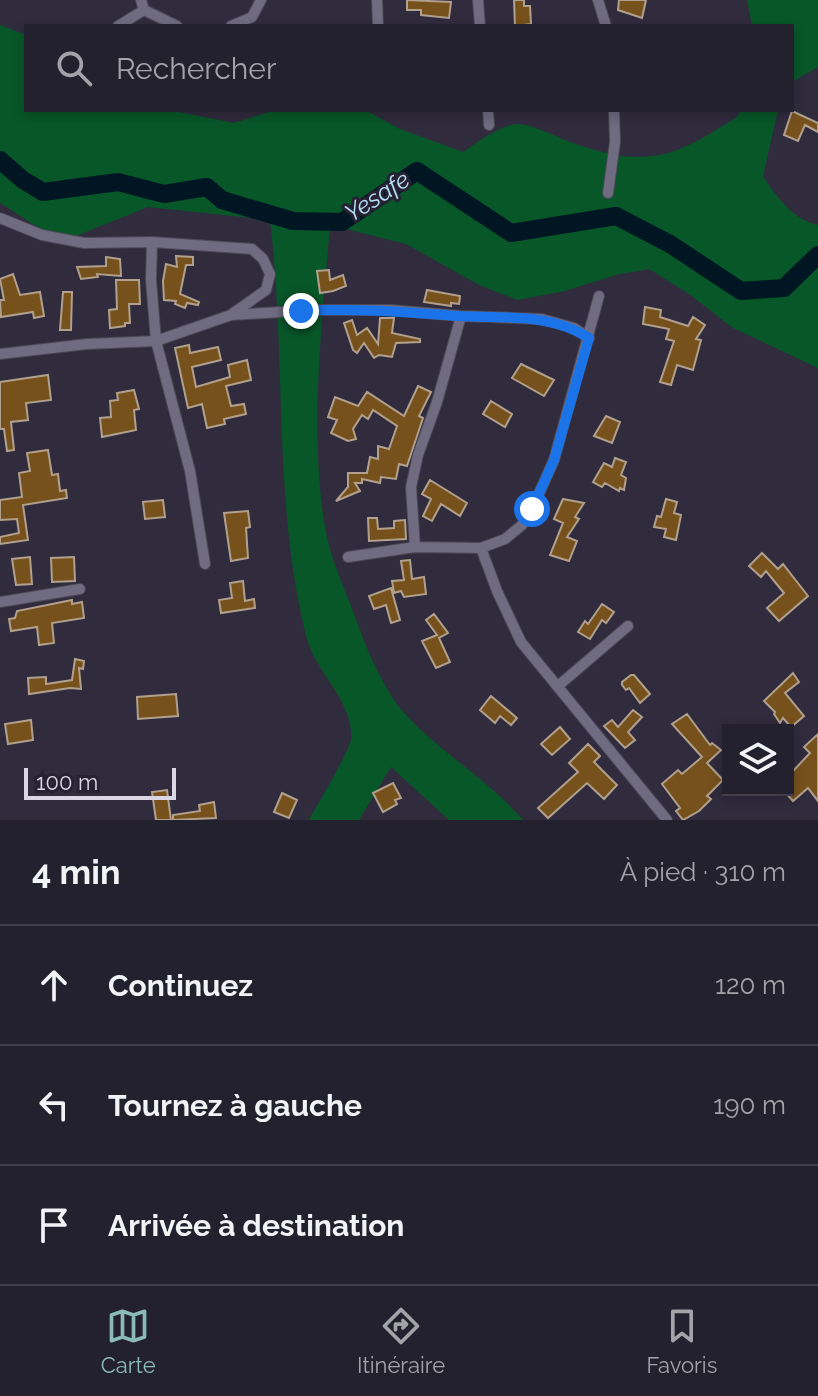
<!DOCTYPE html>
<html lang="fr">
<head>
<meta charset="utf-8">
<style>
	body { margin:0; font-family:Raleway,sans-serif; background:#302e3a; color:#f1f3f6 }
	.controls { position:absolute; right:24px; bottom:24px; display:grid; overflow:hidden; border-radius:0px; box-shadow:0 4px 12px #0003 }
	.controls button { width:72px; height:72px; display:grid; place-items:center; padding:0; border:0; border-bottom:2px solid #413e4a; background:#24212e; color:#f1f3f6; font:40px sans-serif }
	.scale { position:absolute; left:24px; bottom:20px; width:152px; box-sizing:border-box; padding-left:8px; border:4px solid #dad8e4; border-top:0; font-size:22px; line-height:28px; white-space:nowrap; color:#dad8e4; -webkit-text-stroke:6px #262234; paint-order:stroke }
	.stop { position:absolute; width:24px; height:24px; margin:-18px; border:6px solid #1a73e8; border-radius:50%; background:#fff }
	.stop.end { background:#1a73e8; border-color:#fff; box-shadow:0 2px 8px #0008 }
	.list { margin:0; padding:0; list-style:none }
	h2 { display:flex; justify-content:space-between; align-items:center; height:104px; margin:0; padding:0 32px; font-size:34px }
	h2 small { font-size:26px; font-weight:400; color:#a3a3aa }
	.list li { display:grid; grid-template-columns:52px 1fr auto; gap:24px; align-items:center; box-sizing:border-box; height:120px; padding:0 32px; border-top:2px solid #413e4a }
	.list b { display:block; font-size:30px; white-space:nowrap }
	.list em { font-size:26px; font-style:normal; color:#a3a3aa }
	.icon { flex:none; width:44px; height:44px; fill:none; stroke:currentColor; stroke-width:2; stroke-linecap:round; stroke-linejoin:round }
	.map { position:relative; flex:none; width:818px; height:820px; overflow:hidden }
	.search { position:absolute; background:#24212e; box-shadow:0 4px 12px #0003; left:24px; right:24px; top:24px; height:88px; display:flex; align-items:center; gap:20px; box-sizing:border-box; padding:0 28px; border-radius:0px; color:#a3a3aa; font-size:30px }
	.sheet { height:464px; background:#24212e }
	nav { display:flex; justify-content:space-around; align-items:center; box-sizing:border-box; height:112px; border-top:2px solid #413e4a; background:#24212e; font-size:22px; color:#a3a3aa }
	nav a { display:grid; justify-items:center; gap:4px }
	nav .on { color:#8bbbb9 }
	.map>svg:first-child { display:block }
	.green { fill:#085729 }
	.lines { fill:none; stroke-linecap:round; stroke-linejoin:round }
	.river { stroke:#001623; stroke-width:18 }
	.building { fill:#76511c; stroke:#b1a08d; stroke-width:2 }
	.minor-casing { stroke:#4a4756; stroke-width:12 }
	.minor { stroke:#6f6b80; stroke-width:10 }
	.route { stroke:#1a73e8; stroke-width:10 }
	.labels { text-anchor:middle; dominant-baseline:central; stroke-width:6; stroke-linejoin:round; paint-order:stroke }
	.water-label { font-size:24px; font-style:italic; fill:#b8e1f9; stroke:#262234 }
</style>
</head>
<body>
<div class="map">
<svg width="818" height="820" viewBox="0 0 818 820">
	<rect width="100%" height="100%" fill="#302c3e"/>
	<!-- green -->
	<path class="green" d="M 747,0 L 818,0 L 818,67 L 792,82 L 792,26 L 752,26 Z
		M 0,25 L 26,35 L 26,110 L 169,110 L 234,123 L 275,110 L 365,110 L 400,129 L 463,152 C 476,143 501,124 518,124 C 531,124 557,137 570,142 C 646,169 673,159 738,116 L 740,110 L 778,110 L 763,176 C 776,196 793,220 818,225 L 818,368 L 733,328 L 689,294 L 649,269 L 616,275 L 565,291 L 517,300 L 479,285 L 406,244 L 330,225 C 322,321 309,433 325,527 C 330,558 345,590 356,619 C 366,648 385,693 406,715 C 442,754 489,780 523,820 L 449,820 L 391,767 L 359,820 L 309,820 C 317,806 350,750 351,739 C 354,702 316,673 307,639 C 272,505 287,358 270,220 L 148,207 L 71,238 L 50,235 L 0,203 Z"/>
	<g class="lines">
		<!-- river -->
		<path class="river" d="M 0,160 L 23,180 L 43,192 L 118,182 L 164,194 L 207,187 L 222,200 L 293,221 L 342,222 L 417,171 L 511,233 L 616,216 L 670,244 L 741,291 L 784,288 L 818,255"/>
	</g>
	<!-- building -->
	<path class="building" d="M 407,0 L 451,2 L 449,18 L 421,15 L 421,10 L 407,10 Z
		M 514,0 L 524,0 L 524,6 L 530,6 L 531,24 L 515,26 Z
		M 619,0 L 646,0 L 642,18 L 618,10 Z
		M 792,111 L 818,123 L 818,132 L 805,125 L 798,141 L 784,135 Z
		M 176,256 L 193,257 L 193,265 L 186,265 L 180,294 L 199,302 L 198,305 L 187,303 L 185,308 L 175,304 L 176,301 L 164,300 L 163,281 L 166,264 L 177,267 Z
		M 106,257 L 120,259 L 121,276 L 97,274 L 98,277 L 81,279 L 77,267 L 106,266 Z
		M 329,270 L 330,280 L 343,275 L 346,286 L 333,291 L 320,293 L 317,271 Z
		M 13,274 L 20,295 L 40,292 L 44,316 L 34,318 L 33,312 L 1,317 L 0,300 L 4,300 L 0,279 Z
		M 116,280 L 139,280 L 140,304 L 129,304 L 130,323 L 125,323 L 125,326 L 110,328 L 109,310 L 117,309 Z
		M 427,290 L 460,296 L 459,304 L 451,303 L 451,306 L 424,302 Z
		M 63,292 L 72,292 L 71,330 L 60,330 Z
		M 645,307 L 661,310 L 660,317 L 688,326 L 693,317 L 705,325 L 696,339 L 701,340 L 693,370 L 677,365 L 671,385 L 660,382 L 674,341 L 666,339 L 669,329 L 643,324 Z
		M 380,318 L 394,318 L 392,333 L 420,339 L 420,342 L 396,343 L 392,357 L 379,355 L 374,358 L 364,343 L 357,353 L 353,350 L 344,323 L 352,320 L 357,335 L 367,328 L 378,344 Z
		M 189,345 L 190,353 L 218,347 L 221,360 L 192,367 L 196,387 L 230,377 L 228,365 L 247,360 L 251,380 L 226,386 L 231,406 L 244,404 L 246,414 L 224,419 L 225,424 L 207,428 L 202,404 L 188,408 L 175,348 Z
		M 521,364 L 554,380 L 544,396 L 512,378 Z
		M 48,375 L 51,400 L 26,403 L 28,420 L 11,422 L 14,450 L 7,451 L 4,429 L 0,429 L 0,382 Z
		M 418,386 L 431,392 L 419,416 L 423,418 L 407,466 L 399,464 L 396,479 L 381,477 L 380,483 L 362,479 L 362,483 L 355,483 L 360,491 L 336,501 L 348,487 L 348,473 L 367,473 L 370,457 L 378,459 L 378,446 L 389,449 L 397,426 L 373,410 L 368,419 L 362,415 L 353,429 L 356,439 L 348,441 L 331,433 L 337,420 L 328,417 L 335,397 L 358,406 L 367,392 L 404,416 Z
		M 134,390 L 139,409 L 134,410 L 136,430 L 102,437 L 100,418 L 111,417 L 110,401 L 118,400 L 117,393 Z
		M 491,401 L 512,414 L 505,427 L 483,414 Z
		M 606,416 L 620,422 L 612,443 L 594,436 Z
		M 48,450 L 52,475 L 58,474 L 60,491 L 66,490 L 67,498 L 23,505 L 28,540 L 0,544 L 0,537 L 19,533 L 17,519 L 0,520 L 0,500 L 22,497 L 19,473 L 30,471 L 27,453 Z
		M 615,458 L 626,462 L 621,475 L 626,478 L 624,490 L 620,488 L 619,491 L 605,483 L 602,487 L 593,482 L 604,463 L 612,467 Z
		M 430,480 L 467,503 L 460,516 L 441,504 L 432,521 L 423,516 L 431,499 L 422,494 Z
		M 563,499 L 584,503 L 575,517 L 579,519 L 567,537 L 577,541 L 569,561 L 550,555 L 563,523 L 554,519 Z
		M 666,499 L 677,502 L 674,513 L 681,515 L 676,540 L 664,537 L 666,529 L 654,527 L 657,516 L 661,517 Z
		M 163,500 L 165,517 L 145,519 L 143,502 Z
		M 248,511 L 250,527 L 246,528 L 248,558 L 231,561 L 224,513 Z
		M 368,518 L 377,518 L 378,529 L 394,528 L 394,521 L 405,520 L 406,539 L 369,541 Z
		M 762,553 L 778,569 L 783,564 L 808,596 L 779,621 L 767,608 L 784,593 L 766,571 L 761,577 L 749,566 Z
		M 30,557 L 32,584 L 16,585 L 12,559 Z
		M 74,557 L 75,581 L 52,582 L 51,558 Z
		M 410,560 L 412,579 L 424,577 L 426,594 L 404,597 L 401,591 L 394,593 L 392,581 L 404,580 L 401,561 Z
		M 243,581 L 245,601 L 254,599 L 255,608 L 221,613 L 219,600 L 232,598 L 230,583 Z
		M 391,588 L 400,620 L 391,623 L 386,605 L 374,609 L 369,596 Z
		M 72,600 L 72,604 L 82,602 L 84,618 L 52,623 L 54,643 L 39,645 L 37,627 L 11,631 L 9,619 L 15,618 L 17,611 Z
		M 602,604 L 614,612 L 606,623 L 602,620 L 590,639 L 578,632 L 585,621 L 588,624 Z
		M 434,614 L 448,633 L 439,638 L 450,662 L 436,668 L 422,641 L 437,635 L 426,620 Z
		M 75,659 L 84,661 L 83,669 L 79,668 L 81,689 L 70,688 L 29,694 L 28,678 L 46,677 L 46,684 L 72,680 Z
		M 793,673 L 799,682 L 785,693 L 804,716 L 791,727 L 783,718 L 780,723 L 774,714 L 775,712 L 764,701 Z
		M 631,675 L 634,675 L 650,694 L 640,703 L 629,688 L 626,690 L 622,685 L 622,682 Z
		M 176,694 L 178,716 L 138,719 L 137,697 Z
		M 491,696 L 517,718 L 511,725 L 500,716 L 495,723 L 480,710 Z
		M 633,710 L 642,717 L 628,732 L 635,740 L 625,748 L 604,726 L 612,720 L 618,727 Z
		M 687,714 L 710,745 L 712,743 L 721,750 L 707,763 L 723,780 L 707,796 L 711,799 L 699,811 L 683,820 L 676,811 L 680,808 L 662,784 L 678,770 L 682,774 L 702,757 L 672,724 Z
		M 31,720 L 33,740 L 8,744 L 5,724 Z
		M 560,727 L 570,739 L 552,755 L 541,744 Z
		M 818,734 L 818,801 L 808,788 L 793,801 L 784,791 L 788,790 L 788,763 L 793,771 L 810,753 L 804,747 Z
		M 588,744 L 600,756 L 594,762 L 617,785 L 604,799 L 587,783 L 548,818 L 538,808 L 578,772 L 569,763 Z
		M 393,783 L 401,798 L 395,800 L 397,804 L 383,812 L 373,793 Z
		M 167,790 L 171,820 L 156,820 L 152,792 Z
		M 282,793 L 297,800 L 289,818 L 274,812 Z
		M 214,802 L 216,818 L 173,820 L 173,815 L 200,811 L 199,805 Z"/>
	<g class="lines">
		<defs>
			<path id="minor" d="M 377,0 L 378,26
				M 478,0 L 480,26
				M 598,0 L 606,26
				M 144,10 L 177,26
				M 118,26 L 144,10 L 141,0
				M 231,26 L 252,17 L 261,0
				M 488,110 L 489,125
				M 608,193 L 615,142 L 614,110
				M 0,218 L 42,235 L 84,243 L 152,242 L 252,249 L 263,259 L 270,274 L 266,290 L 232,314
				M 152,242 L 151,280 L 156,341 L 190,471 L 205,564
				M 0,354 L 87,344 L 156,341 L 231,315 L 315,310 L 391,310 L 461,316 L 542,319 L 574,328 L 589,338
				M 415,547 L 411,487 L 418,455 L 437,402 L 461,316
				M 481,548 L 497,591 L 521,642 L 667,820
				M 348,557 L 415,547 L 481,548 L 505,539 L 522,525 L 532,509 L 554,460 L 599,296
				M 0,602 L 80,589
				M 558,686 L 628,626"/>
		</defs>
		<!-- minor casing -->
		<use href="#minor" class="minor-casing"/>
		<!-- minor -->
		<use href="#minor" class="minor"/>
	</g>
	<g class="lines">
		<!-- route -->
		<path class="route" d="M 301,311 C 353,308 404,312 457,316 C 502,319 549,312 589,338 L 554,460 L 532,509"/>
	</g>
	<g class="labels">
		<!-- water labels -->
		<g class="water-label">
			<text transform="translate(377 196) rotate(-33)">Yesafe</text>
		</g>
	</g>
</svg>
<div class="controls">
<button><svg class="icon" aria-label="layers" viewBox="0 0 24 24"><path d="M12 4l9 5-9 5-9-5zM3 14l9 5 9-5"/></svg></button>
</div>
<div class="scale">100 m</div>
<div class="stop" style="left:532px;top:509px"></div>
<div class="stop end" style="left:301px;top:311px"></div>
<div class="search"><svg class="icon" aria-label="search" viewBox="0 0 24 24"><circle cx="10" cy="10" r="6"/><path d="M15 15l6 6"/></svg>Rechercher</div>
</div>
<section class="sheet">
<h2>4 min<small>À pied · 310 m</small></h2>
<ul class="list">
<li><svg class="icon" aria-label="ahead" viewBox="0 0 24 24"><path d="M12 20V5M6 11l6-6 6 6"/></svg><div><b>Continuez</b></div><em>120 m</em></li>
<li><svg class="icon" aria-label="left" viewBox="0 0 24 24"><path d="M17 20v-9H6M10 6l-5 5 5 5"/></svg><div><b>Tournez à gauche</b></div><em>190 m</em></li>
<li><svg class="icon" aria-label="arrive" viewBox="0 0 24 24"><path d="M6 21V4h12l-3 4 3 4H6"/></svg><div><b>Arrivée à destination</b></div></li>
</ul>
</section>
<nav>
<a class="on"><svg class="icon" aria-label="map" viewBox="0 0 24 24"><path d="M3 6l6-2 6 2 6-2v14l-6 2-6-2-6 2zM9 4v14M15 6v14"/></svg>Carte</a>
<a><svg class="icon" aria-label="directions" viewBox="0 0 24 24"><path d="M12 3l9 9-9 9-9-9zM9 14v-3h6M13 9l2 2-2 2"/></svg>Itinéraire</a>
<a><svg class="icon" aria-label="saved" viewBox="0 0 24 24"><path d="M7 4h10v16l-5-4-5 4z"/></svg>Favoris</a>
</nav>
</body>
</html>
